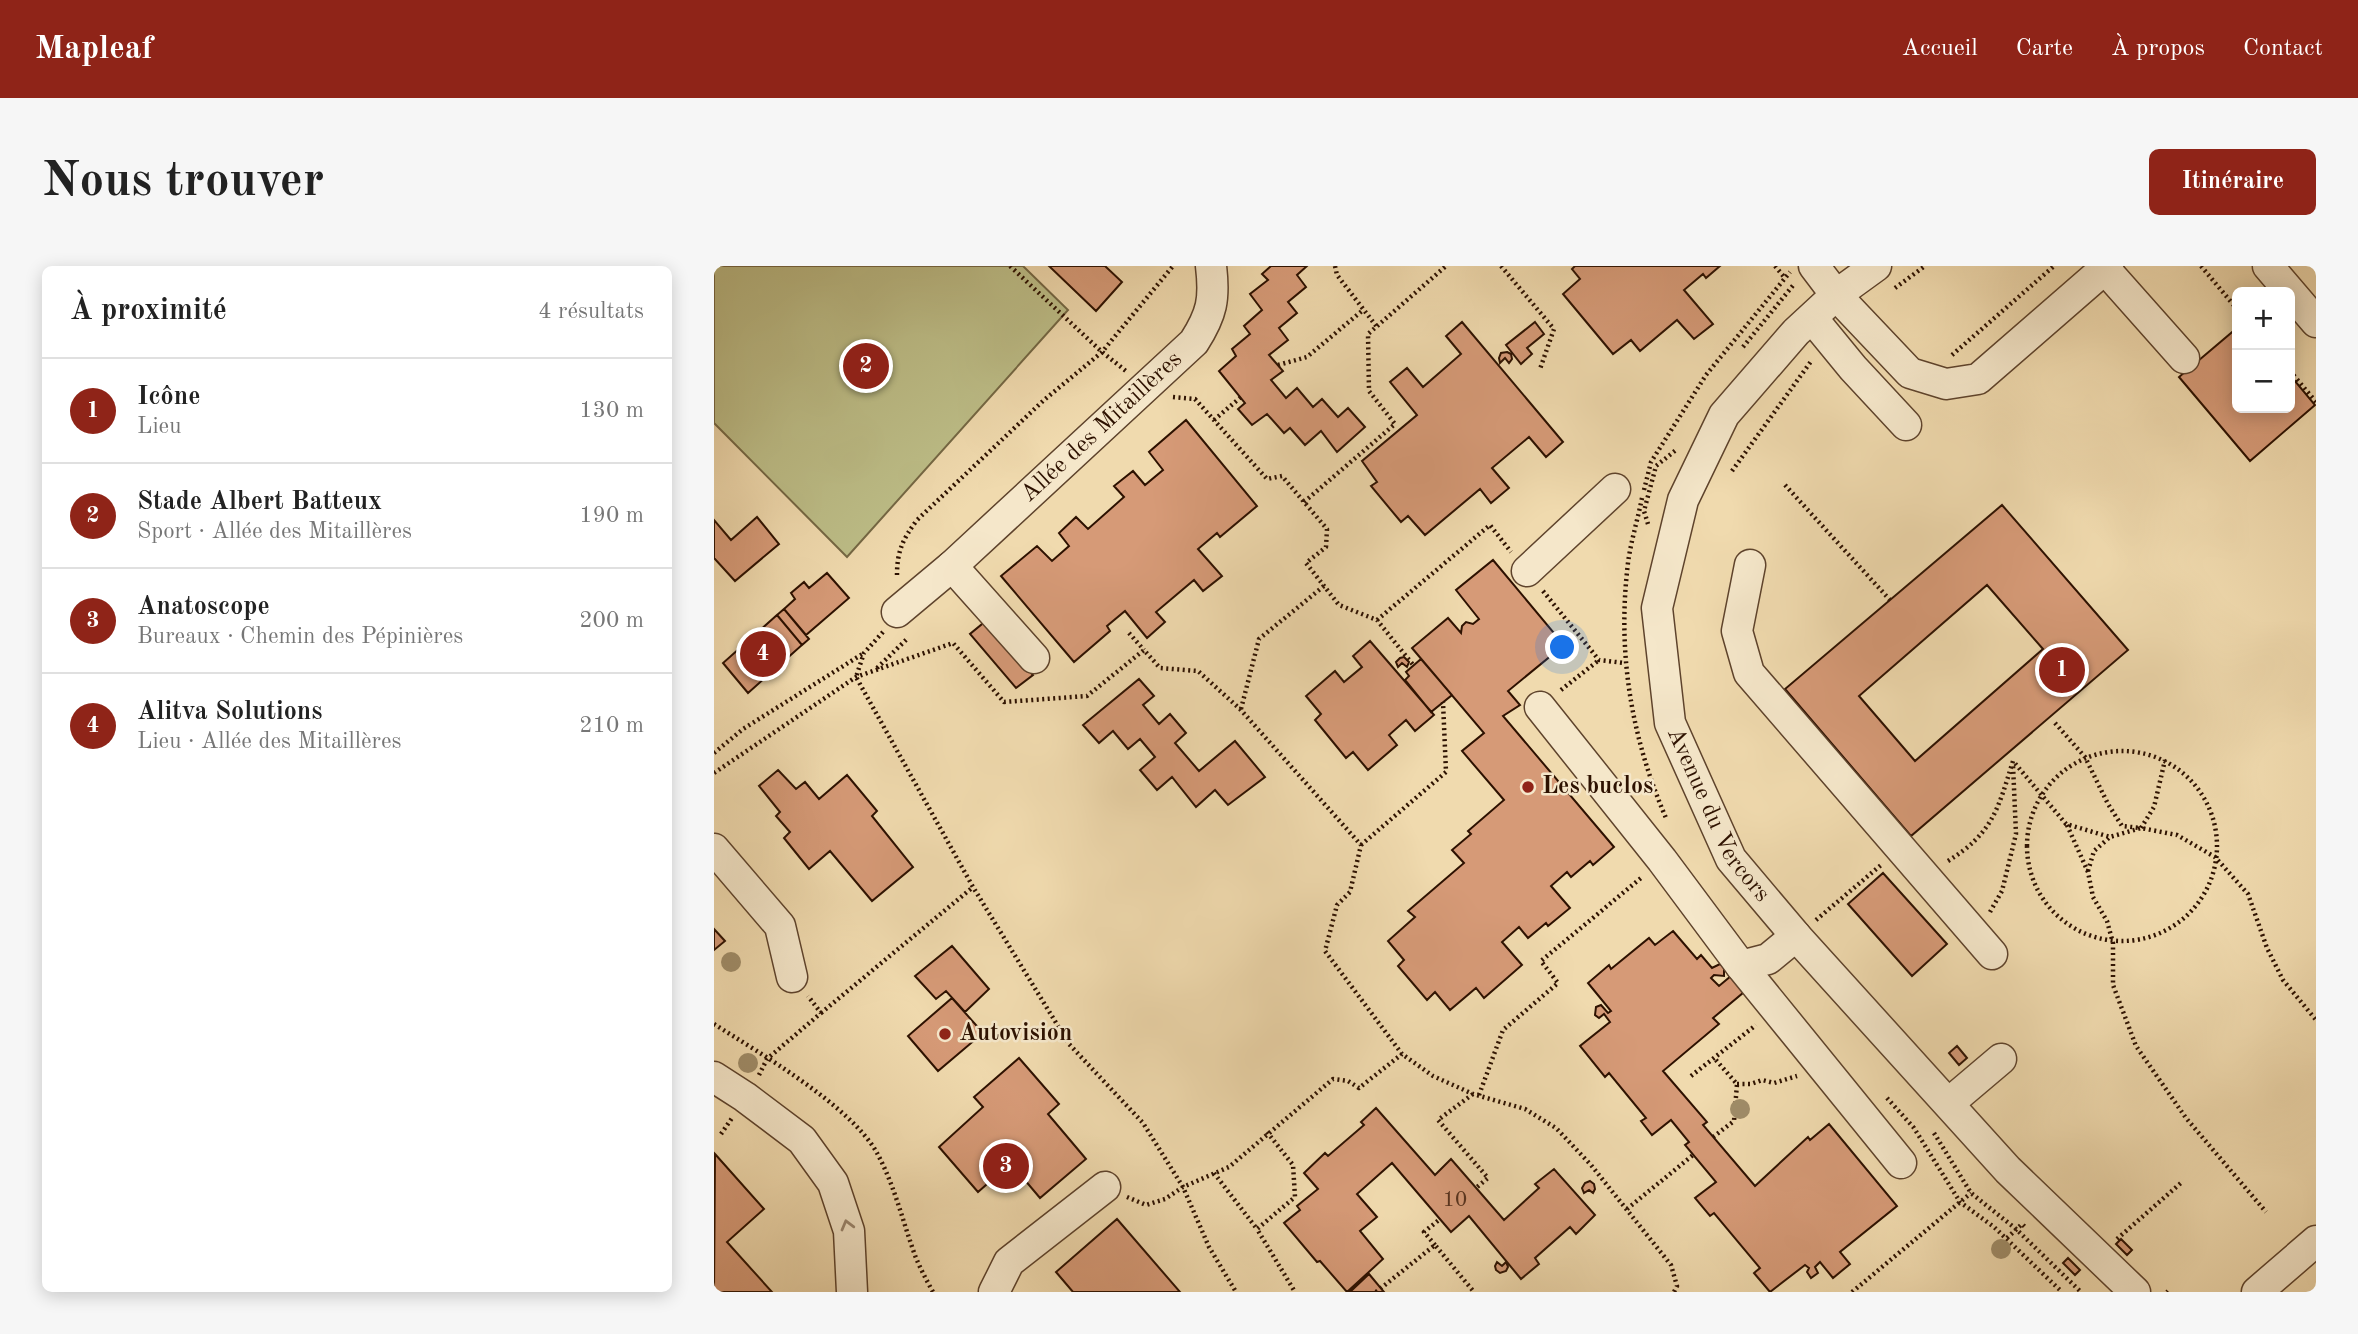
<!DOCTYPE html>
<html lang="fr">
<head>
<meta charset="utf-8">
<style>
	body { margin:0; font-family:"Old Standard TT",serif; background:#f6f6f6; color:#222 }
	.controls { position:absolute; right:21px; top:21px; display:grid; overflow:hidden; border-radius:10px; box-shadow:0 4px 18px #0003 }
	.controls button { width:63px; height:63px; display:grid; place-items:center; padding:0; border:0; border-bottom:2px solid #e0e0e0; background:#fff; color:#222; font:35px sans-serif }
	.you { position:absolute; left:849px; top:382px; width:24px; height:24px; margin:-18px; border:5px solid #fff; border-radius:50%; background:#1a73e8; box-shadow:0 0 0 10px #1a73e833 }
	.badge { display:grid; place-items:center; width:46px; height:46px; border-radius:50%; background:#8f2418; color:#fff; font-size:23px; font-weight:700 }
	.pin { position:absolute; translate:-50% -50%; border:4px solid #fff; box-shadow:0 2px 7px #0006 }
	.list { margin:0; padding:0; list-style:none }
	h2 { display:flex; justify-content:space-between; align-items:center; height:91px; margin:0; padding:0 28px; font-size:30px }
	h2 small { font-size:23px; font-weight:400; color:#767676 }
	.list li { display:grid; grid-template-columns:46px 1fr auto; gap:21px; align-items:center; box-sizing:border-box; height:105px; padding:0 28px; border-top:2px solid #e0e0e0 }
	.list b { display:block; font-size:26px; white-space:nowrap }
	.list p { margin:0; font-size:23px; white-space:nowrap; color:#767676 }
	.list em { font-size:23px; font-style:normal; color:#767676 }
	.map { position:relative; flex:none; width:1602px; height:1026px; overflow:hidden; border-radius:10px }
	header { display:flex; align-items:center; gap:42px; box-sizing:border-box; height:98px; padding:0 35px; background:#8f2418; color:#fff }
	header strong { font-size:33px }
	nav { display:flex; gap:38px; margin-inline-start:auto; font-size:24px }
	.intro { display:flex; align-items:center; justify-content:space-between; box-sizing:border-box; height:168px; padding:0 42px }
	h1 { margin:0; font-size:49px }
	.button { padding:18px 32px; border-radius:10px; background:#8f2418; color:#fff; font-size:24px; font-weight:700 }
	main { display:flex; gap:42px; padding:0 42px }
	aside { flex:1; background:#fff; border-radius:10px; box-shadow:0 4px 18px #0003 }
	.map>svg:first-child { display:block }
	.green { fill:#bdbe88; stroke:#756844; stroke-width:2 }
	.building { fill:#d69a77; stroke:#2d1100; stroke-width:2; fill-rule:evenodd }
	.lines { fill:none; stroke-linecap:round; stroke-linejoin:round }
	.minor-casing { stroke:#5e432c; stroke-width:33 }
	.path { stroke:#2d1100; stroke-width:4.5; stroke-dasharray:2 3.5; stroke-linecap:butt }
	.minor { stroke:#f5e7ca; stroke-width:30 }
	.tree { fill:#a08d69 }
	.oneway { stroke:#9b876f }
	.poi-dot { fill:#8f2418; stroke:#f5e7ca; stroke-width:2.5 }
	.labels { text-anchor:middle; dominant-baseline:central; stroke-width:5; stroke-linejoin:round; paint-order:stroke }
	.number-label { font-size:21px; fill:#57331e }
	.street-label { font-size:24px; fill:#2d1100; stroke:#f5e7ca }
	.poi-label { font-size:24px; font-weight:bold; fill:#2d1100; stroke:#f5e7ca; text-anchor:start }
</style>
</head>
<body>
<header>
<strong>Mapleaf</strong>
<nav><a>Accueil</a><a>Carte</a><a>À propos</a><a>Contact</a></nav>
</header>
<div class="intro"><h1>Nous trouver</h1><a class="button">Itinéraire</a></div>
<main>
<aside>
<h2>À proximité<small>4 résultats</small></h2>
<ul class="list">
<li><span class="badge">1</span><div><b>Icône</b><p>Lieu</p></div><em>130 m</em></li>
<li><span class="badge">2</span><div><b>Stade Albert Batteux</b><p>Sport · Allée des Mitaillères</p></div><em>190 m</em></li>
<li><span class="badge">3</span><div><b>Anatoscope</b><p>Bureaux · Chemin des Pépinières</p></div><em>200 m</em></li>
<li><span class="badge">4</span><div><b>Alitva Solutions</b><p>Lieu · Allée des Mitaillères</p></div><em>210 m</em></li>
</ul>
</aside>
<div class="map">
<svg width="1602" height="1026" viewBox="0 0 1602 1026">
	<rect width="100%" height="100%" fill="#f0daae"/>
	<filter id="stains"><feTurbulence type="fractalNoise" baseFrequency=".00286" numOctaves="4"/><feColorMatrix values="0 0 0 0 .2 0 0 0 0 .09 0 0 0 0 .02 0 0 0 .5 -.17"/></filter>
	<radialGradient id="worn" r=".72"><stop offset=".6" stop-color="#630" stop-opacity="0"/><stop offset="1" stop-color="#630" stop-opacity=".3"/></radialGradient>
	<!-- green -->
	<path class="green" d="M 0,0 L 309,0 L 354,44 L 133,291 L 0,157 Z"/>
	<!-- building -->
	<path class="building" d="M 335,0 L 391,0 L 408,16 L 382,45 Z
		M 557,0 L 593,0 L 583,9 L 592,21 L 574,36 L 583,47 L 565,62 L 574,74 L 555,89 L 569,105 L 557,114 L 572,132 L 583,122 L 599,141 L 608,133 L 624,151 L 634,142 L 651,161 L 623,186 L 607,165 L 591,179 L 576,162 L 570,167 L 553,148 L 538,159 L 524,143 L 531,137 L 505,105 L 522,90 L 518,83 L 536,68 L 530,60 L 548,44 L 536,28 L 554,14 L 548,8 Z
		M 861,0 L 1006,0 L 992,12 L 989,8 L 970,24 L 999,58 L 980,73 L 963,54 L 926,85 L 917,74 L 899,88 L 849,28 L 866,13 L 858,3 Z
		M 748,56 L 849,176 L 832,191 L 815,171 L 778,202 L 795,222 L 777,237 L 766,223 L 711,269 L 694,250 L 687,256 L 657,220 L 663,216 L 648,195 L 703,149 L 676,116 L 693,102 L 709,121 L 747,88 L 732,70 Z
		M 821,56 L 830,68 L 813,82 L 818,88 L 807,98 L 792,79 Z
		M 1523,62 L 1523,142 L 1576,142 L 1576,109 L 1601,139 L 1536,195 L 1465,111 Z
		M 793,86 L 797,88 L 798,93 L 795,97 L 791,92 L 786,97 L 785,92 L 787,87 Z
		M 472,154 L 543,240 L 506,271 L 503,267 L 484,283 L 508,310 L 489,325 L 480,314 L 442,346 L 451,356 L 433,372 L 411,345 L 393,360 L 396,365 L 360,396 L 287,310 L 323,280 L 338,295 L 355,280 L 345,267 L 362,251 L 374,263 L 410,231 L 400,220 L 419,205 L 431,219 L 449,204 L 435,186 Z
		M 1288,239 L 1414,384 L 1197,570 L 1071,423 ZM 1273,319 L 1329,383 L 1201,495 L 1145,430 Z
		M 43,251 L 65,278 L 21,315 L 0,292 L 0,254 L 17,274 Z
		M 779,294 L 850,379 L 794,425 L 806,439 L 789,450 L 900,581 L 879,599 L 876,595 L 857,611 L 853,606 L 837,620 L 856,642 L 834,660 L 832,657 L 814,672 L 805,661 L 788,676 L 808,699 L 770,732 L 762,722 L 736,744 L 721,726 L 713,734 L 684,700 L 690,694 L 674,675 L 701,651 L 694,645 L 750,597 L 738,584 L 757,568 L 754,565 L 790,534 L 748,485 L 770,467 L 698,382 L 734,352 L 747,367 L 748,360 L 752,356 L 759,358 L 765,353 L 742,324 Z
		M 113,307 L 135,332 L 92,369 L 70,343 L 81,333 L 77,327 L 90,316 L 95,322 Z
		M 70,343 L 95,373 L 88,379 L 63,349 Z
		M 63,349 L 88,379 L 34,427 L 9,397 Z
		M 273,354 L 319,409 L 302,422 L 256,368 Z
		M 656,375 L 720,449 L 701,465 L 692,454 L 675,469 L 683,479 L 654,504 L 639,486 L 632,492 L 601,454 L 607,448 L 592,430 L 621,405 L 630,416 L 648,401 L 639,390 Z
		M 690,391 L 695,396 L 693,401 L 688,397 L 684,401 L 682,396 L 686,392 Z
		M 707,393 L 738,429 L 717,446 L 691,414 L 695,410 L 692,406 Z
		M 425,413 L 440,430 L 429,439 L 445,458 L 456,448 L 472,467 L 461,477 L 485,505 L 521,475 L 551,511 L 514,539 L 501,524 L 482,541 L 458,511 L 443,524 L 426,504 L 441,491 L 426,473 L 414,483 L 399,465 L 385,477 L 369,459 Z
		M 64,504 L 82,523 L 91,516 L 105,533 L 133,509 L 163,545 L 158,550 L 199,601 L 158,635 L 116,585 L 95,603 L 70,572 L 76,566 L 62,550 L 66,546 L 45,520 Z
		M 1169,607 L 1233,678 L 1198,710 L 1134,638 Z
		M 0,663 L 11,675 L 0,684 Z
		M 959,665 L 983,693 L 987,689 L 998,702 L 1006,698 L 1010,701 L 1010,710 L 1000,709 L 997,712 L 1005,720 L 1017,710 L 1030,726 L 999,752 L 1005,758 L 949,805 L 993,856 L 989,859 L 1041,920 L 1094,871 L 1096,874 L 1115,858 L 1183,940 L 1126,986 L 1136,998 L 1119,1012 L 1106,996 L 1101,1001 L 1104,1007 L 1097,1012 L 1093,1006 L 1095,1002 L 1091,999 L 1056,1026 L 1040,1007 L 1046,1002 L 1000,947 L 996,950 L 981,932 L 1002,916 L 971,879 L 975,876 L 957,854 L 938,869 L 927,855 L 932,852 L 895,807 L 891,811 L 866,780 L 896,756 L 890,748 L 885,752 L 881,749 L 882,741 L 887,739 L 894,747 L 897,745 L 874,717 L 895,699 L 897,703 L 935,672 L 941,679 Z
		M 238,680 L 275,723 L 251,746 L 232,725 L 222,733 L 201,710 Z
		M 238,732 L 269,767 L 224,805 L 194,770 Z
		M 1243,780 L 1253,792 L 1245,799 L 1235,787 Z
		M 305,792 L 345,838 L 334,848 L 372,893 L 326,932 L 310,913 L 281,911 L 264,926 L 225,881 L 269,841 L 260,831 Z
		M 662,842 L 721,909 L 737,893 L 790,954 L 825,922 L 821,918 L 840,903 L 881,949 L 862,968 L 856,961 L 821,992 L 825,998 L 807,1013 L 755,950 L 737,966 L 678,897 L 643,928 L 663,951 L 646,965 L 669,993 L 633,1026 L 606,995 L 603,996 L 570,957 L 586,944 L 583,940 L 604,923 L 590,907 L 611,887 L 614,890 L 650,859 L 647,856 Z
		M 1,888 L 50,943 L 13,976 L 58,1026 L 0,1026 Z
		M 876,915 L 880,918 L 881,923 L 879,927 L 875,924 L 870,927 L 868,922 L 871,917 Z
		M 403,953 L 466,1026 L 359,1026 L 342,1006 Z
		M 1407,973 L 1418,984 L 1413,989 L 1402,978 Z
		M 1354,992 L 1366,1004 L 1361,1009 L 1349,997 Z
		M 783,996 L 788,1000 L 792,996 L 794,1001 L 792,1005 L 786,1007 L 782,1004 L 781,1000 Z
		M 655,1008 L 670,1026 L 636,1026 Z"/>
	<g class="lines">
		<defs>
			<g id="minor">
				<path d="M 1100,0 L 1122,29 L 1196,107 L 1232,118 L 1264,113 L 1394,0"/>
				<path id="s1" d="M 1162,0 L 1122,29 L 1082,66 L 1010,149 L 969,234 L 943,342 L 956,457 L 1017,593 L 1082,670 L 1294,904 L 1421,1026"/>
				<path d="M 1554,0 L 1602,56"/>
				<path d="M 1391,3 L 1470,92"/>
				<path d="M 1098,52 L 1139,102 L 1192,159"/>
				<path d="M 1036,299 L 1023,365 L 1035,407 L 1278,688"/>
				<path d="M 238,300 L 320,392"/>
				<path d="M 813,305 L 901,223"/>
				<path id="s2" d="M 183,346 L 238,300 L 480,76 C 498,48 501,33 497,0"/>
				<path d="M 826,441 L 948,594 L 1027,700 L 1054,693 L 1082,670"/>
				<path d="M 0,583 L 66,660 L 78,711"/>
				<path d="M 1027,700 L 1187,897"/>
				<path d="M 0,811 L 31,831 L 88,874 L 119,917 L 135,965 L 138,1026"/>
				<path d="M 1235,837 L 1287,793"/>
				<path d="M 280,1026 L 295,996 L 391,921"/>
				<path d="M 1543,1026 L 1602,975"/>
			</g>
		</defs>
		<!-- minor casing -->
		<use href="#minor" class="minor-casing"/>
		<!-- path -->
		<path class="path" d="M 296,0 L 388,86 L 412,105
			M 621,0 L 623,9 L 663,61
			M 787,0 L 840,63 L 826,103
			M 1061,0 L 1071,12
			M 1487,0 L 1523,43
			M 1181,22 L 1211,0
			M 1029,81 L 1081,17
			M 1238,89 L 1340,0
			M 564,99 L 593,91 L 649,44
			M 1576,105 L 1602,136
			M 459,131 L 481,133 L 553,213 L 568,210 L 613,263 L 612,281 L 592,297 L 625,339 L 663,354 L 700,400
			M 500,154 L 527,131
			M 1018,205 L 1098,94
			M 1071,219 L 1176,334
			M 930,224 L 937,196 L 992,109 L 1076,6
			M 928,232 C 923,257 915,281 913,306 C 904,391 918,473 952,552
			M 590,236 L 681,158 L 655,125 L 654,68 L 732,0
			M 934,258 L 930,245 L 942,200 L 962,184
			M 183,309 C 183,285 189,273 203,254 L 330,134 L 388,86 L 459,0
			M 829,325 L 885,394 L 910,397
			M 663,354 L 776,259 L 797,286
			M 169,366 L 150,387 L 142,411 L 259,621 L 355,778 L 429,857 L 469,921 L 495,981 L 522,1026
			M 415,367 L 430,384
			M 163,402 L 194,372
			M 847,424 L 885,394
			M 527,443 L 545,373 L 610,320
			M 1341,457 L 1371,491 L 1394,538 L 1408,560 L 1427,562 L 1440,541 L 1451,494
			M1313 580a95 95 0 1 1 190 0a95 95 0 1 1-190 0Z
			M 0,487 L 29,463 L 150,387
			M 0,507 L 142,411 L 239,377 L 290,436 L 373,430 L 430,384 L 446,402 L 484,405 L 526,443 L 647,579 L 636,626 L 623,639 L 611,685 L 688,788 L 719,810 L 759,828 L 811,843 L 842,862 L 877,899 L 957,999 L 963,1020 L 960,1026
			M 1353,559 L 1374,606 L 1379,631 L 1393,655 L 1399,677 L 1399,719 L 1422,780 L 1472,852 L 1552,946
			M 647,579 L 732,506 L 729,436
			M 1234,595 C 1279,567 1284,543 1299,495 L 1352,558 L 1396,571 L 1427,562 L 1463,569 L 1501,591 L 1534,628 L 1553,682 L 1569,714 L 1602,754
			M 1374,605 L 1380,585 L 1396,571
			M 1276,646 L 1288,625 L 1302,568 L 1299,499
			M 1102,654 L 1167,599
			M 107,747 L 259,621
			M 0,758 C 47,788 137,840 163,887 C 181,920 189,957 202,992 C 207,1004 213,1015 219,1026
			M 45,809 L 53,793 L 107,747 L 94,730
			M 977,810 L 1042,759
			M 1023,818 L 1037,818 L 1048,814 L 1060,817 L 1083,810
			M 759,828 L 724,854 L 774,912 L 762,922
			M 765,829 L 789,764 L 844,717 L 827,695 L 927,612
			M 1173,832 L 1200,862 L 1246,936 L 1280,961 L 1348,1026
			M 553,866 L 579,899 L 581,931 L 543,963 L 581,1026
			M 1220,867 L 1257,927 L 1302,963 L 1367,1026
			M 7,868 L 18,852
			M 999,871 L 1020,855 L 1023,818 L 1001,793
			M 500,907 L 543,963
			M 413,931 L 432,939 L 451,933 L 469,921 L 515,901 L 619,813 L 634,815 L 645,822 L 688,788
			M 913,943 L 979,889
			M 1293,972 L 1308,958 L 1311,961
			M 1403,973 L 1468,916
			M 721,979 L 710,966 L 726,953
			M 662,1026 L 721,979 L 760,1026
			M 1138,1026 L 1257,927
			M 1453,1026 L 1454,1025"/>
		<!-- minor -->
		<use href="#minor" class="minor"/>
	</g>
	<!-- trees -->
	<g class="tree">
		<circle cx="17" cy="696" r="10"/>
		<circle cx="34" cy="797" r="10"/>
		<circle cx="1026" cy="843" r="10"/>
		<circle cx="1287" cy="983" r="10"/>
	</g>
	<!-- one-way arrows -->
	<defs><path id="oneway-chevron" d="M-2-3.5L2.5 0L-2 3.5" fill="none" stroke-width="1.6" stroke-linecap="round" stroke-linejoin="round" transform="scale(1.75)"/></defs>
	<use class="oneway" href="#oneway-chevron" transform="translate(133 959) rotate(-105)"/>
	<!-- markers -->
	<g class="poi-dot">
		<circle cx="814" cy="521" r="7"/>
		<circle cx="231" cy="768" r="7"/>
	</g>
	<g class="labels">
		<!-- number labels -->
		<g class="number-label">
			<text x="741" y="934">10</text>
		</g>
		<!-- street labels -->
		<g class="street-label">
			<text stroke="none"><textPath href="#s2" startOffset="276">Allée des Mitaillères</textPath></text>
			<text stroke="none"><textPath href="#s1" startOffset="639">Avenue du Vercors</textPath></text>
		</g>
		<!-- poi labels -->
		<g class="poi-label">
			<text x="828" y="521">Les buclos</text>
			<text x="245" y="768">Autovision</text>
		</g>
	</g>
	<rect width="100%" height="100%" filter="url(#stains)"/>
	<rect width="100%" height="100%" fill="url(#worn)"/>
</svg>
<div class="controls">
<button>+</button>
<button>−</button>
</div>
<div class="you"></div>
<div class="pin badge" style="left:1348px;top:404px">1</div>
<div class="pin badge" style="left:152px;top:100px">2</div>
<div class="pin badge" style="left:292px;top:900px">3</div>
<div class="pin badge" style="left:49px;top:388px">4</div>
</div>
</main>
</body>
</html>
